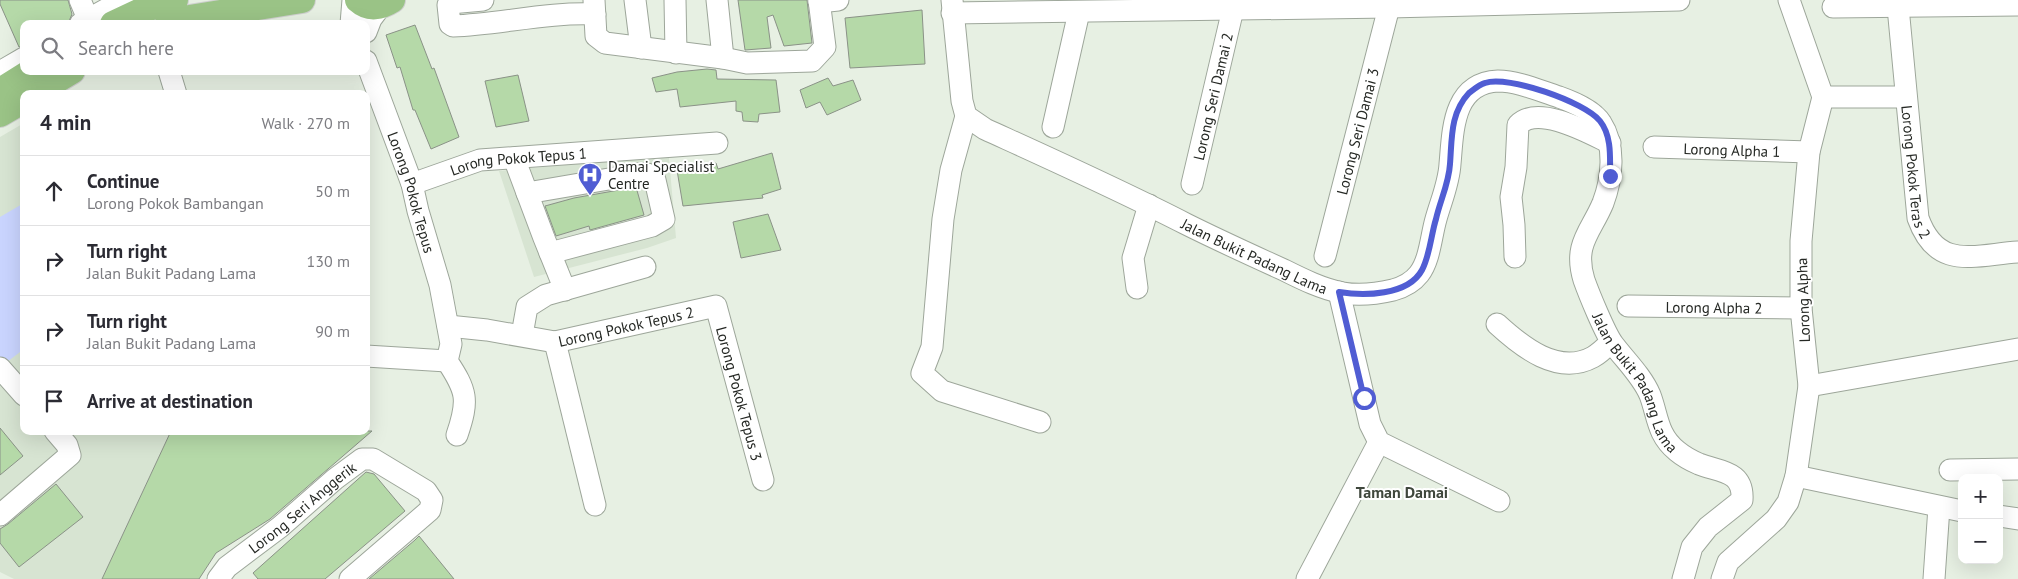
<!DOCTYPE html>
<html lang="en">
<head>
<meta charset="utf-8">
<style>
	body { margin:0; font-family:"PT Sans",sans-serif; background:#f2f2f3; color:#2b2b33 }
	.controls { position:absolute; right:15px; bottom:15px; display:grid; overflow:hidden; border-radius:10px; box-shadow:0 5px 20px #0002 }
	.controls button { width:45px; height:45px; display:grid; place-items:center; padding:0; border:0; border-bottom:1px solid #e1e1e2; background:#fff; color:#2b2b33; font:25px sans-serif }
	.stop { position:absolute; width:15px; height:15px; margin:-11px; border:4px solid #505dd3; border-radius:50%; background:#fff }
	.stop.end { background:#505dd3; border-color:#fff; box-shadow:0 1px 5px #0008 }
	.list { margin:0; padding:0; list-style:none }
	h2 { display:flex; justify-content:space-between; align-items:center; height:65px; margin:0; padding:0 20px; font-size:21px }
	h2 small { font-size:16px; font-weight:400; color:#7c7c81 }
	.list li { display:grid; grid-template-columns:32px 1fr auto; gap:15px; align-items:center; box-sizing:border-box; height:70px; padding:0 20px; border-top:1px solid #e1e1e2 }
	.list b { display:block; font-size:19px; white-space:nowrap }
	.list p { margin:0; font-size:16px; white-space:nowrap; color:#7c7c81 }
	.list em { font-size:16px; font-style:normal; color:#7c7c81 }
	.icon { flex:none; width:28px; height:28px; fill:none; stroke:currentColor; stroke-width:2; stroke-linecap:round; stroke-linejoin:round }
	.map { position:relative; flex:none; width:2018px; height:579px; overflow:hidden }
	.search { position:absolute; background:#fff; box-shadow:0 5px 20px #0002; left:20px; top:20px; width:350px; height:55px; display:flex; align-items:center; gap:12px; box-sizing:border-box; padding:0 18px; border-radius:10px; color:#7c7c81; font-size:19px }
	.panel { position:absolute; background:#fff; box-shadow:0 5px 20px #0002; left:20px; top:90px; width:350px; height:345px; border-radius:10px }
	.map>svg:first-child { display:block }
	.built { fill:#d7e4d2 }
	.green { fill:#c9d4fe }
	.building { fill:#b5d9a8; stroke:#8a9287 }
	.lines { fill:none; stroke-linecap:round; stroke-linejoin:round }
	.minor-casing { stroke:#9da69a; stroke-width:23 }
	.major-casing { stroke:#cfd0cf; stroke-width:28 }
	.minor { stroke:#fff; stroke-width:21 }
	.major { stroke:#9ac386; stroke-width:26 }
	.route { stroke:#505dd3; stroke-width:6 }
	.labels { text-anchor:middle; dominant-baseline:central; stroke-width:4; stroke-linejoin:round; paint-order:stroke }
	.street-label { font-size:15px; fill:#252824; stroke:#fff }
	.poi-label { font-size:15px; fill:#252824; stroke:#fff; text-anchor:start }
	.neighbourhood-label { font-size:16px; font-weight:bold; fill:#3f473c; stroke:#fff }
</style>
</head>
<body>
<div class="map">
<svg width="2018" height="579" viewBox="0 0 2018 579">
	<rect width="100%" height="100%" fill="#e7f0e3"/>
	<!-- built -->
	<path class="built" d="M 24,123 L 24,431 L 171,431 L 102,579 L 14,579 L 0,572 L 0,137 Z
		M 669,158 L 676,238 L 647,248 L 534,277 L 499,171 L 631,159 Z"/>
	<!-- green -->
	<path class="green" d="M 24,203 L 24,349 L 3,365 L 0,363 L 0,217 Z"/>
	<!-- building -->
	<path class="building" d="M 0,0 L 68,0 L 72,14 L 68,24 L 24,24 L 24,46 L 19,47 L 0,4 Z
		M 738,0 L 807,0 L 812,43 L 784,46 L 773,15 L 767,17 L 771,48 L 745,50 Z
		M 922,10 L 925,64 L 850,68 L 845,18 Z
		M 415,25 L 432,69 L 434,68 L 459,137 L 431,149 L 415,110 L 413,110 L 400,67 L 397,68 L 386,35 Z
		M 707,69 L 716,70 L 717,79 L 776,80 L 780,112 L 759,114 L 758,122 L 743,121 L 742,112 L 736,111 L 736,101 L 680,107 L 677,89 L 656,92 L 652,78 L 677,72 Z
		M 518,75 L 529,121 L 496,127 L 485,81 Z
		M 828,78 L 833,86 L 853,80 L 861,100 L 827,115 L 820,102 L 806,108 L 800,90 Z
		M 772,153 L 781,189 L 762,195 L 763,198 L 683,206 L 677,170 L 716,163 L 718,169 Z
		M 636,187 L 644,215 L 590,230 L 589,226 L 556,236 L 545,206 L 574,198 Z
		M 768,214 L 781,250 L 741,258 L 733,222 Z
		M 0,428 L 23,456 L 0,475 Z
		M 171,431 L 372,431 L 270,519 L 216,553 L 199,579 L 102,579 Z
		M 366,472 L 374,474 L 405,511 L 325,579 L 258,579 L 253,573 Z
		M 56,484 L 83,517 L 19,567 L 0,543 L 0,529 L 8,524 Z
		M 419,536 L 454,579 L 369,579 L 415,540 Z"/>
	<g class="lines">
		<defs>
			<g id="minor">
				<path d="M 80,0 L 88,19"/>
				<path d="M 483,0 L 450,3 L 448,5 L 450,24 L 453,26 C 500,24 548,12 595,14"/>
				<path d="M 594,0 L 596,36 L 605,43 L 723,58 L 747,63 L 812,61 L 825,47 L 819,0"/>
				<path d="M 635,0 L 641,48"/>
				<path d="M 675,0 L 676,53"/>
				<path d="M 717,0 L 723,58"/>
				<path id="s1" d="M 952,0 L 962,101 L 966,116 L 985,129 C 1053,160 1120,190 1186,224 C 1218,240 1251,255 1284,270 C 1302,279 1322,289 1343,293 C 1360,296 1376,294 1393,290 C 1404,287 1412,283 1419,274 C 1430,260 1431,236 1436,219 C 1441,201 1449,183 1450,164 C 1453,132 1452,83 1498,81 C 1518,81 1540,91 1559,97 C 1573,102 1593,110 1601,123 C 1616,146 1612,179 1603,203 C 1591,232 1573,244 1584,280 C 1589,294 1605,333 1613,344 C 1625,360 1642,376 1650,395 C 1658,416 1657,435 1677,451 C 1683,456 1692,461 1699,464 C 1719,472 1744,470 1742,500 L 1708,527 L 1692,547 L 1683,579"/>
				<path d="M 819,2 L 838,0"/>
				<path d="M 1833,7 L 2018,5"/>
				<path id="s2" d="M 1898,7 L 1918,218 C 1937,271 1973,255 2018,252"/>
				<path d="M 952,13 L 1389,7 L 1679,0"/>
				<path d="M 80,24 L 123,0"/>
				<path d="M 351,24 L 353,0"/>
				<path d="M 366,32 L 371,19 L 380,7"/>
				<path id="s3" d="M 366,61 L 412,184 L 418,211 L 440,285 L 451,344 L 447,361 C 467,391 469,400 457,435"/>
				<path d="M 169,71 L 176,94"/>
				<path d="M 0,72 L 24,58"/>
				<path d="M 1823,97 L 1905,97"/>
				<path d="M 966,116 L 951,170 L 943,219 L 932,347 L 922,373 L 942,391 L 1040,422"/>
				<path d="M 1053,127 L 1079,12"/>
				<path id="s4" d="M 1654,147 L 1809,152"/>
				<path d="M 514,158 L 544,238 L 565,290"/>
				<path id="s5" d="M 412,184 L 480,160 L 717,143"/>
				<path id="s6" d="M 1192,184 L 1233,9"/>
				<path d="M 527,193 L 638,174 C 646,173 650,173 655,180 L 664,219 L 652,226 L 550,253"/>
				<path id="s7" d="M 1325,256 L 1389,7"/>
				<path d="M 1515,257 L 1514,225 L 1511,197 L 1516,167 L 1518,125 C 1538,104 1589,133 1610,143"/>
				<path d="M 1137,288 L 1133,258 L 1149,205"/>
				<path d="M 1339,292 L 1370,424 L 1379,442 L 1499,501"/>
				<path id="s8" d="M 1628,306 L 1801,308"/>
				<path d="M 1497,324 C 1522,347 1558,376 1593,357 C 1600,353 1606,347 1611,342"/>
				<path id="s9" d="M 448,326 L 487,330 L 555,342 L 716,306 L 763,480"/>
				<path d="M 522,335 L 527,307 L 546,295 L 645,267"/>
				<path d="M 555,342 L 595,505"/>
				<path d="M 366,356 L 447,361"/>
				<path d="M 0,368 L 24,395"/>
				<path d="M 1809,386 L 2018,349"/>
				<path d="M 1950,470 L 2018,469"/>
				<path d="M 1796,476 L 1962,511"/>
				<path d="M 0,515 L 70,455 L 67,445 L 55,431"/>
				<path d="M 1999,516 L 2018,519"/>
				<path id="s10" d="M 218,579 L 227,567 L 280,527 L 335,479 L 362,459 L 373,459 L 426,491 L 432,500 L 430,510 L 350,579"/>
				<path d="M 1307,579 L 1379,442"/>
				<path d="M 1722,579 L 1728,562 L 1776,519 L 1788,502 L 1796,476 L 1809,386 L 1801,308 L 1801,241 L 1809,152 L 1823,97 L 1789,0"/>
				<path d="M 1934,579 L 1939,507"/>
			</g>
			<path id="major" d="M 358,0 C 369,10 381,7 392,0
				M 113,24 L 145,9 L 175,0
				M 168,24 L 177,20 L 302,0
				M 0,91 L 32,71
				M 34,94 L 72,71
				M 0,114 L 24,100"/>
		</defs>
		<!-- minor casing -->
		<use href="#minor" class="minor-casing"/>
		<!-- major casing -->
		<use href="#major" class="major-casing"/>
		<!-- minor -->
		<use href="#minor" class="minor"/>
		<!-- major -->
		<use href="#major" class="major"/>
	</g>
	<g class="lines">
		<!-- route -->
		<path class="route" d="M 1364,398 L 1339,292 C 1363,296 1408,296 1422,270 C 1430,255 1431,235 1436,219 C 1440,201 1449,183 1450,164 C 1452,139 1450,113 1469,93 C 1473,90 1480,84 1485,83 C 1508,75 1585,102 1600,121 C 1612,136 1610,158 1610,176"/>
	</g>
	<!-- icons -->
	<defs>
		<symbol id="hospital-pin" viewBox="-11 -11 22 30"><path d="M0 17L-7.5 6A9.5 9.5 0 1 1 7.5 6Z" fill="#505dd3" stroke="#fff"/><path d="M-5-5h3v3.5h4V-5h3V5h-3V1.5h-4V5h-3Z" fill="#fff"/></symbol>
	</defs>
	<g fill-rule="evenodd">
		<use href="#hospital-pin" x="576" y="161" width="28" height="38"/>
	</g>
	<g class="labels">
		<!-- street labels -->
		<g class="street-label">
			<text stroke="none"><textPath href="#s6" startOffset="90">Lorong Seri Damai 2</textPath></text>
			<text stroke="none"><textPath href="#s7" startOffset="129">Lorong Seri Damai 3</textPath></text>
			<text stroke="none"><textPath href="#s4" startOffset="78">Lorong Alpha 1</textPath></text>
			<text stroke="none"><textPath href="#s5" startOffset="110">Lorong Pokok Tepus 1</textPath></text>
			<text stroke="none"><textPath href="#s2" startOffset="166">Lorong Pokok Teras 2</textPath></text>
			<text stroke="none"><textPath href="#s3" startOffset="139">Lorong Pokok Tepus</textPath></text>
			<text stroke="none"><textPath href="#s1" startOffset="438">Jalan Bukit Padang Lama</textPath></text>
			<text transform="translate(1803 300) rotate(-92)">Lorong Alpha</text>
			<text stroke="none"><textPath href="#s8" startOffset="86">Lorong Alpha 2</textPath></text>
			<text stroke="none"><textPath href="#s9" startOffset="181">Lorong Pokok Tepus 2</textPath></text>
			<text stroke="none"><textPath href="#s1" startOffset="1232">Jalan Bukit Padang Lama</textPath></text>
			<text stroke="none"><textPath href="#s9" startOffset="364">Lorong Pokok Tepus 3</textPath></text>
			<text stroke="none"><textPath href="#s10" startOffset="111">Lorong Seri Anggerik</textPath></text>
		</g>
		<!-- poi labels -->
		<g class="poi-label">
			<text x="608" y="166">Damai Specialist<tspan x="608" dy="17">Centre</tspan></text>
		</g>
		<!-- neighbourhood labels -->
		<g class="neighbourhood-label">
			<text x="1402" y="492">Taman Damai</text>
		</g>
	</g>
</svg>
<div class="controls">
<button>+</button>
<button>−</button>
</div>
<div class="stop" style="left:1364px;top:398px"></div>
<div class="stop end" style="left:1610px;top:176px"></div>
<div class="search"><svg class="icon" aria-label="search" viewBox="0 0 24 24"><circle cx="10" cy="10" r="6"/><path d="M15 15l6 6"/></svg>Search here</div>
<section class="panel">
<h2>4 min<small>Walk · 270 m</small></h2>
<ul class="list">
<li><svg class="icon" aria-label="ahead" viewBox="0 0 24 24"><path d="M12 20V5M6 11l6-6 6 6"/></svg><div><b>Continue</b><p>Lorong Pokok Bambangan</p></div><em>50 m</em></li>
<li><svg class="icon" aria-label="right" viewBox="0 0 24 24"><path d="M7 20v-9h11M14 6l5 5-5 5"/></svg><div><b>Turn right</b><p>Jalan Bukit Padang Lama</p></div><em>130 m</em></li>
<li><svg class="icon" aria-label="right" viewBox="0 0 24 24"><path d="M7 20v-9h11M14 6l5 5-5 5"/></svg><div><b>Turn right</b><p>Jalan Bukit Padang Lama</p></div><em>90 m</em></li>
<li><svg class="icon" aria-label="arrive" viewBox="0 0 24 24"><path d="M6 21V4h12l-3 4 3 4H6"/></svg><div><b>Arrive at destination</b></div></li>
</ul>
</section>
</div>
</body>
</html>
